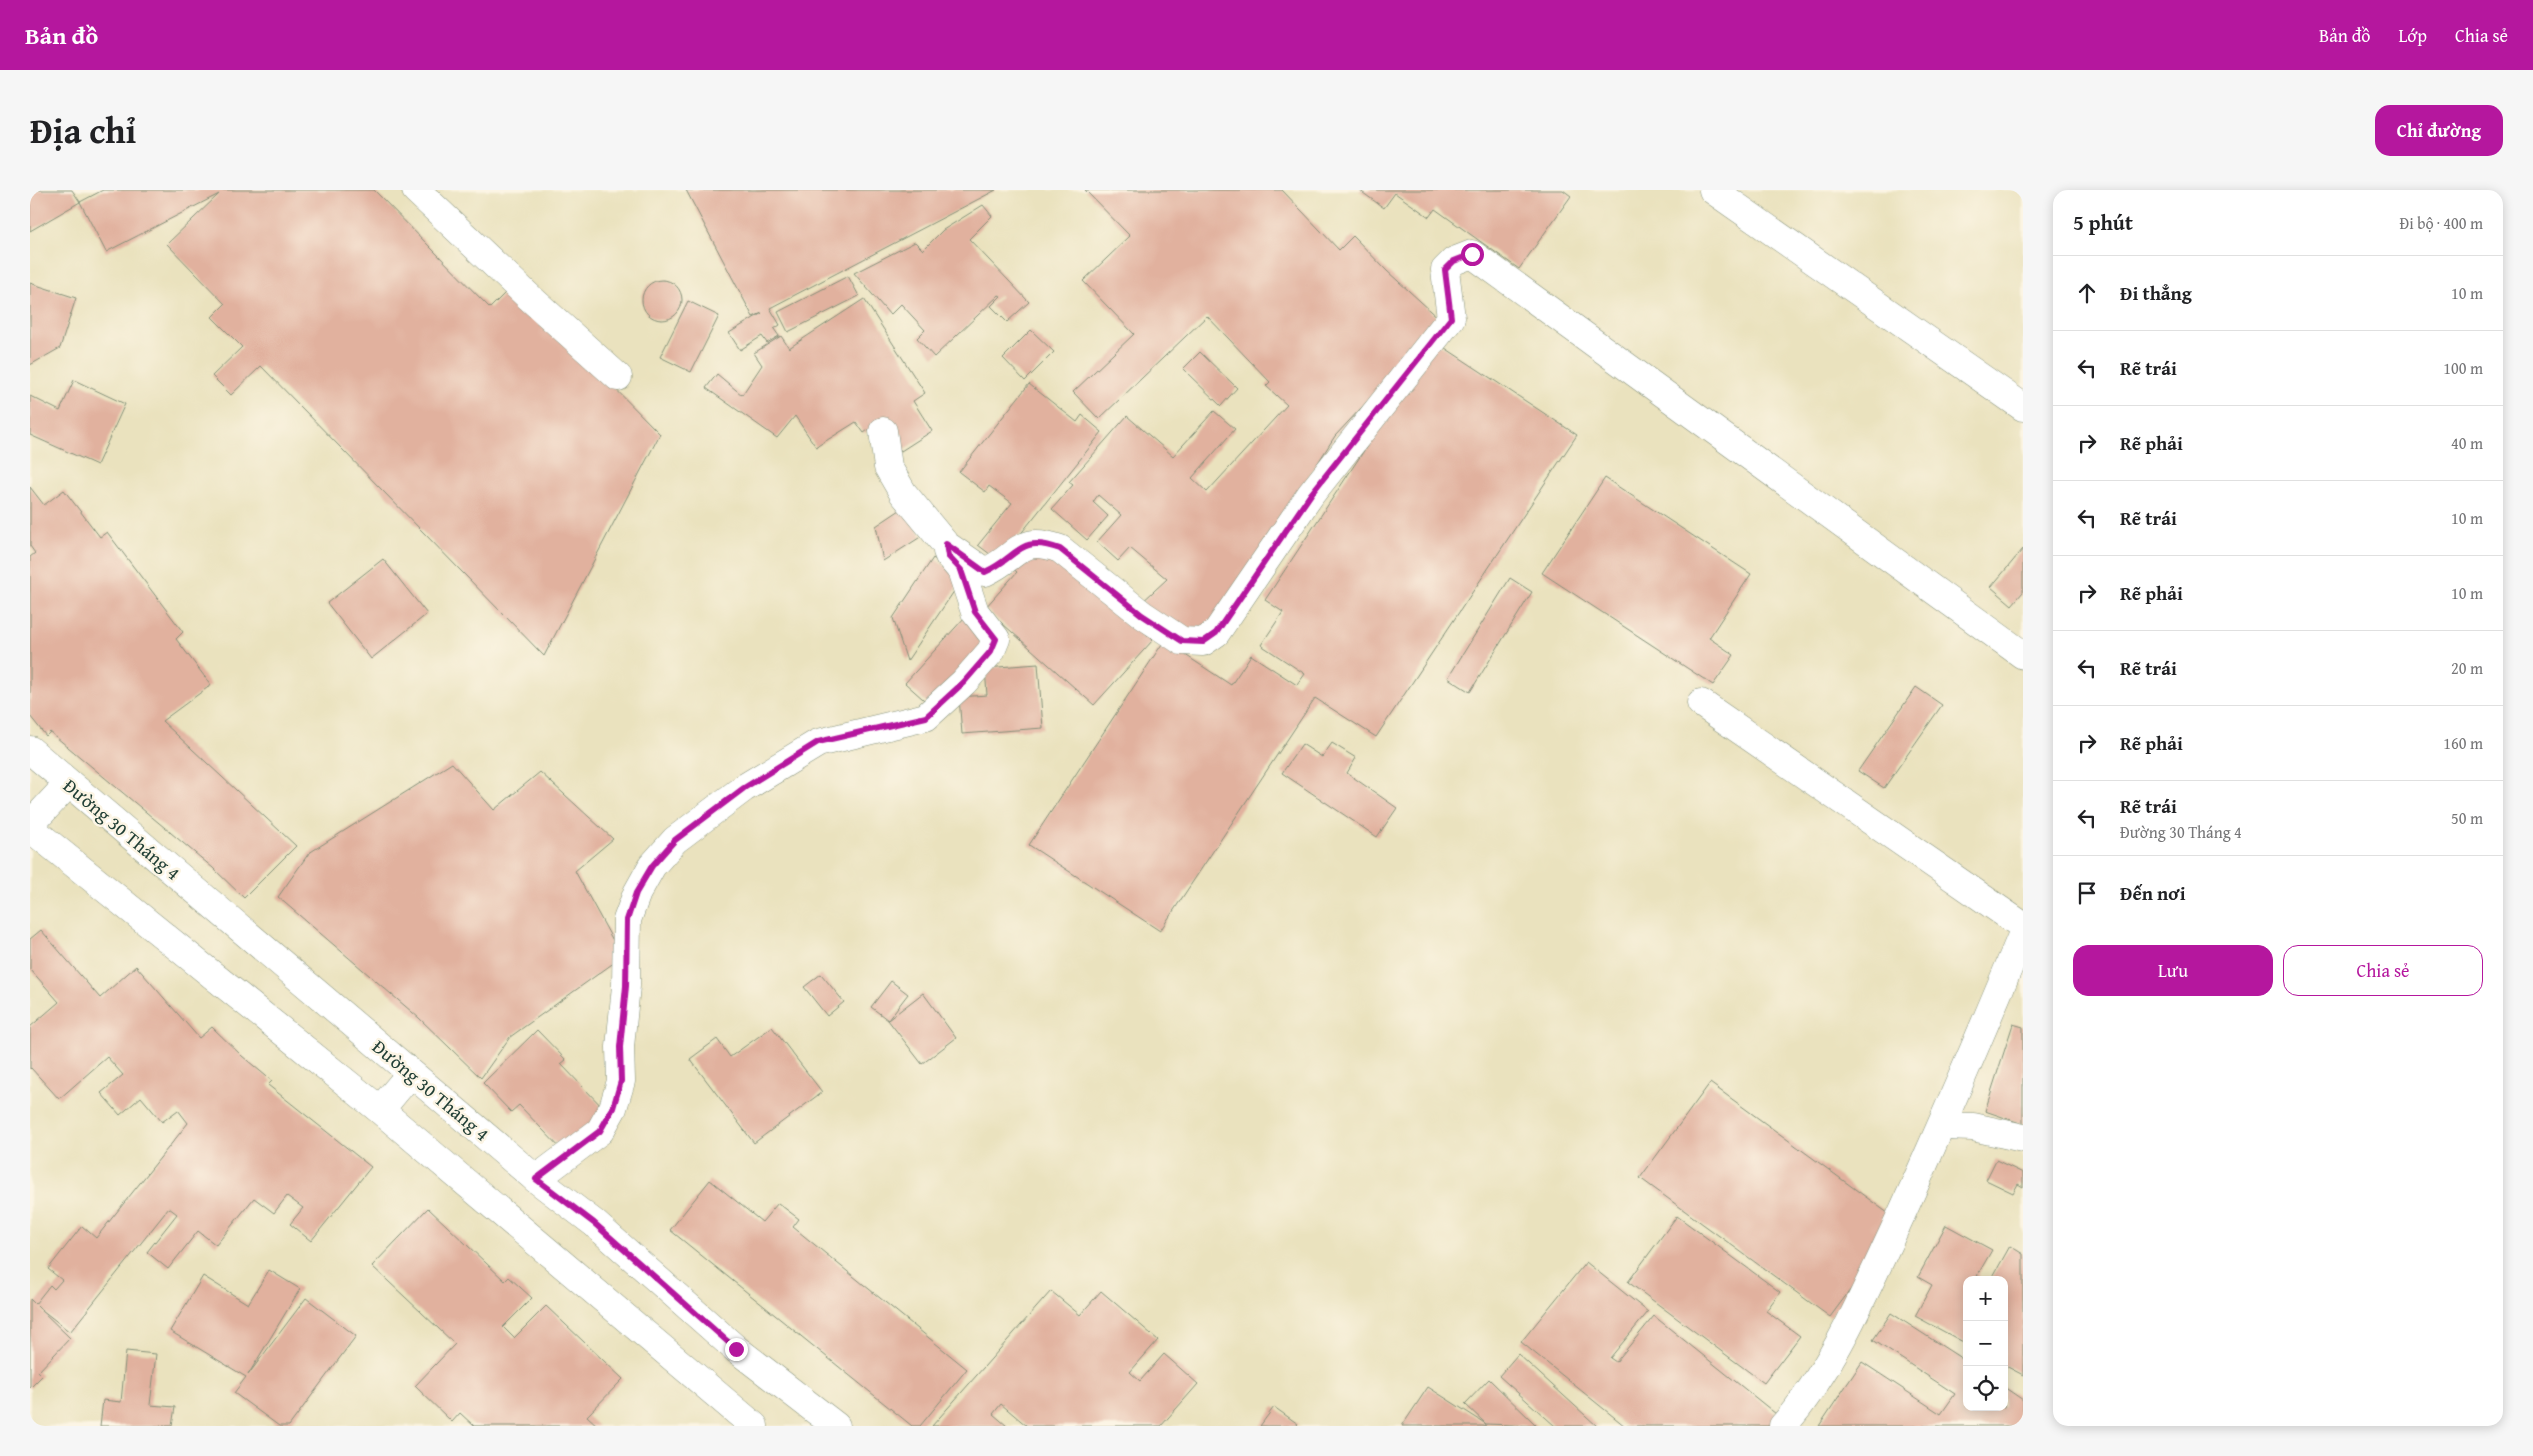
<!DOCTYPE html>
<html lang="vi">
<head>
<meta charset="utf-8">
<style>
	body { margin:0; font-family:"Gentium Book Plus",serif; background:#f6f6f6; color:#202124 }
	.controls { position:absolute; right:15px; bottom:15px; display:grid; overflow:hidden; border-radius:10px; box-shadow:0 2px 12px #0003 }
	.controls button { width:45px; height:45px; display:grid; place-items:center; padding:0; border:0; border-bottom:1px solid #e0e0e0; background:#fff; color:#202124; font:25px sans-serif }
	.stop { position:absolute; width:15px; height:15px; margin:-11px; border:4px solid #b5179e; border-radius:50%; background:#fff }
	.stop.end { background:#b5179e; border-color:#fff; box-shadow:0 1px 5px #0008 }
	.list { margin:0; padding:0; list-style:none }
	h2 { display:flex; justify-content:space-between; align-items:center; height:65px; margin:0; padding:0 20px; font-size:21px }
	h2 small { font-size:16px; font-weight:400; color:#757577 }
	.list li { display:grid; grid-template-columns:32px 1fr auto; gap:15px; align-items:center; box-sizing:border-box; height:75px; padding:0 20px; border-top:1px solid #e0e0e0 }
	.list b { display:block; font-size:19px; white-space:nowrap }
	.list p { margin:0; font-size:16px; white-space:nowrap; color:#757577 }
	.list em { font-size:16px; font-style:normal; color:#757577 }
	.actions { display:flex; gap:10px; padding:15px 20px }
	.actions a { flex:1; padding:11px 0; border:1px solid #b5179e; border-radius:15px; text-align:center; font-size:18px; color:#b5179e }
	.actions .main { background:#b5179e; color:#fff }
	.icon { flex:none; width:28px; height:28px; fill:none; stroke:currentColor; stroke-width:2; stroke-linecap:round; stroke-linejoin:round }
	.map { position:relative; flex:none; width:1993px; height:1236px; overflow:hidden; border-radius:15px }
	header { display:flex; align-items:center; gap:30px; box-sizing:border-box; height:70px; padding:0 25px; background:#b5179e; color:#fff }
	header strong { font-size:24px }
	nav { display:flex; gap:28px; margin-inline-start:auto; font-size:18px }
	.intro { display:flex; align-items:center; justify-content:space-between; box-sizing:border-box; height:120px; padding:0 30px }
	h1 { margin:0; font-size:35px }
	.button { padding:12px 22px; border-radius:15px; background:#b5179e; color:#fff; font-size:18px; font-weight:700 }
	main { display:flex; gap:30px; padding:0 30px }
	aside { flex:1; background:#fff; border-radius:15px; box-shadow:0 2px 12px #0003 }
	.map>svg:first-child { display:block }
	.building { fill:#e1b19e }
	.lines { fill:none; stroke-linecap:round; stroke-linejoin:round }
	.minor-casing { stroke:#849079; stroke-width:29 }
	.major-casing { stroke:#849079; stroke-width:29 }
	.minor { stroke:#fff; stroke-width:28 }
	.major { stroke:#fff; stroke-width:28 }
	.route { stroke:#b5179e; stroke-width:6 }
	.labels { text-anchor:middle; dominant-baseline:central; stroke-width:5; stroke-linejoin:round; paint-order:stroke }
	.street-label { font-size:19px; fill:#1f3d34; stroke:#fcf5e5 }
</style>
</head>
<body>
<header>
<strong>Bản đồ</strong>
<nav><a>Bản đồ</a><a>Lớp</a><a>Chia sẻ</a></nav>
</header>
<div class="intro"><h1>Địa chỉ</h1><a class="button">Chỉ đường</a></div>
<main>
<div class="map">
<svg width="1993" height="1236" viewBox="0 0 1993 1236">
	<rect width="100%" height="100%" fill="#fcf5e5"/>
	<filter id="ink" filterUnits="userSpaceOnUse"><feTurbulence type="fractalNoise" baseFrequency=".02" numOctaves="2"/><feDisplacementMap in="SourceGraphic" scale="10" xChannelSelector="R" yChannelSelector="G"/><feConvolveMatrix kernelMatrix="1 2 1 2 8 2 1 2 1" color-interpolation-filters="sRGB"/></filter>
	<filter id="wash" filterUnits="userSpaceOnUse"><feTurbulence type="fractalNoise" baseFrequency=".0096" numOctaves="4" result="noise"/><feDisplacementMap in="SourceGraphic" scale="20" xChannelSelector="R" yChannelSelector="G"/><feGaussianBlur stdDeviation="1.12" result="paint"/><feColorMatrix in="noise" values="0 0 0 0 0 0 0 0 0 0 0 0 0 0 0 0 0 1.4 0 .05"/><feComposite in="paint" operator="in"/></filter>
	<g filter="url(#wash)">
		<rect width="100%" height="100%" fill="#eae2be"/>
		<g id="blocks">
			<!-- building -->
			<path class="building" d="M 0,0 L 42,0 L 50,12 L 0,41 Z
				M 73,0 L 344,0 L 460,118 L 483,95 L 630,244 L 514,466 L 231,176 L 201,205 L 182,186 L 212,157 L 182,127 L 195,114 L 137,54 L 189,4 L 76,62 L 50,12 Z
				M 656,0 L 966,0 L 740,118 L 750,135 L 744,139 L 749,146 L 737,153 L 732,146 L 710,160 L 699,143 L 732,123 L 723,127 Z
				M 1055,0 L 1252,0 L 1309,60 L 1323,46 L 1357,81 L 1412,131 L 1305,246 L 1179,443 L 1170,449 L 1110,414 L 1137,389 L 1100,358 L 1088,371 L 1067,352 L 1091,325 L 1068,305 L 1063,312 L 1078,326 L 1057,350 L 1022,319 L 1043,295 L 1039,292 L 1097,226 L 1143,266 L 1184,221 L 1205,239 L 1162,288 L 1177,302 L 1257,215 L 1236,196 L 1240,192 L 1177,126 L 1069,229 L 1043,202 L 1104,144 L 1053,91 L 1100,46 Z
				M 1329,0 L 1533,0 L 1541,6 L 1489,79 L 1405,19 L 1399,27 L 1365,3 L 1354,18 Z
				M 953,15 L 962,26 L 939,49 L 999,112 L 977,132 L 961,116 L 971,106 L 969,105 L 904,167 L 887,148 L 895,140 L 871,114 L 860,125 L 824,83 L 885,52 L 893,60 L 913,40 Z
				M 818,86 L 829,106 L 758,142 L 748,122 Z
				M612 110a20 20 0 1 1 40 0a20 20 0 1 1-40 0Z
				M 0,93 L 46,108 L 30,158 L 0,175 Z
				M 834,109 L 895,203 L 883,211 L 902,241 L 871,261 L 851,231 L 834,243 L 826,232 L 786,257 L 765,226 L 747,248 L 676,198 L 687,184 L 712,205 L 732,175 L 724,163 L 751,146 L 759,158 Z
				M 658,111 L 689,126 L 661,182 L 630,167 Z
				M 1001,140 L 1024,162 L 995,191 L 973,168 Z
				M 1406,152 L 1547,245 L 1346,547 L 1285,508 L 1130,741 L 999,655 L 1134,451 L 1201,495 L 1221,465 L 1267,495 L 1275,484 L 1231,455 L 1253,422 L 1235,410 Z
				M 1170,162 L 1207,198 L 1191,216 L 1153,179 Z
				M 44,190 L 95,214 L 67,275 L 0,245 L 0,206 L 30,221 Z
				M 999,194 L 1047,232 L 1052,225 L 1072,242 L 969,371 L 948,355 L 982,313 L 959,296 L 955,302 L 929,282 Z
				M 1575,288 L 1721,384 L 1679,448 L 1704,465 L 1683,495 L 1512,383 Z
				M 0,297 L 14,315 L 34,300 L 70,347 L 77,342 L 153,442 L 146,449 L 181,495 L 132,531 L 266,656 L 214,708 L 183,678 L 20,542 L 16,546 L 0,526 L 0,367 L 5,363 L 0,356 Z
				M 873,318 L 892,346 L 853,371 L 846,336 Z
				M 1993,359 L 1993,402 L 1982,415 L 1961,397 Z
				M 1021,361 L 1123,450 L 1064,515 L 955,418 L 987,382 L 979,375 Z
				M 903,368 L 933,388 L 877,471 L 863,428 Z
				M 353,369 L 397,424 L 341,469 L 297,413 Z
				M 1480,388 L 1502,402 L 1440,502 L 1418,488 Z
				M 935,427 L 963,451 L 902,517 L 875,493 Z
				M 1008,474 L 1013,538 L 932,544 L 929,507 L 957,505 L 955,478 Z
				M 1886,497 L 1912,515 L 1854,598 L 1828,581 Z
				M 1302,553 L 1326,568 L 1317,583 L 1367,618 L 1347,647 L 1252,583 L 1272,554 L 1292,567 Z
				M 422,573 L 464,620 L 510,582 L 583,649 L 545,681 L 592,767 L 480,847 L 451,888 L 389,828 L 248,707 L 279,663 Z
				M 11,740 L 70,808 L 106,776 L 169,848 L 182,837 L 212,866 L 242,891 L 238,895 L 341,977 L 281,1051 L 260,1034 L 273,1018 L 257,1006 L 244,1023 L 224,1008 L 186,1055 L 168,1041 L 138,1079 L 117,1062 L 147,1024 L 139,1018 L 40,1142 L 7,1116 L 40,1148 L 8,1182 L 12,1186 L 0,1198 L 0,1109 L 5,1114 L 20,1095 L 24,1099 L 32,1090 L 18,1079 L 52,1036 L 66,1048 L 158,933 L 148,920 L 132,932 L 111,907 L 90,925 L 71,903 L 93,885 L 77,867 L 29,909 L 1,878 L 0,879 L 0,837 L 29,812 L 0,779 L 0,749 Z
				M 791,784 L 814,812 L 797,826 L 774,797 Z
				M 861,791 L 878,804 L 858,830 L 893,803 L 926,848 L 892,874 L 858,830 L 841,817 Z
				M 1983,834 L 1993,837 L 1993,934 L 1955,921 Z
				M 742,837 L 792,902 L 724,953 L 660,869 L 687,849 L 700,867 Z
				M 507,840 L 536,870 L 531,874 L 576,921 L 534,962 L 489,915 L 481,922 L 453,893 Z
				M 1680,893 L 1866,1029 L 1850,1060 L 1800,1127 L 1610,988 Z
				M 1966,970 L 1993,983 L 1993,997 L 1988,994 L 1983,1003 L 1956,990 Z
				M 680,990 L 732,1032 L 748,1013 L 769,1029 L 763,1037 L 937,1179 L 890,1236 L 882,1236 L 640,1040 Z
				M 398,1018 L 475,1091 L 479,1087 L 502,1108 L 473,1137 L 484,1148 L 516,1116 L 593,1189 L 557,1226 L 568,1236 L 444,1236 L 430,1223 L 422,1232 L 385,1196 L 425,1154 L 342,1076 Z
				M 1647,1026 L 1750,1102 L 1736,1121 L 1770,1146 L 1734,1193 L 1598,1092 Z
				M 1916,1035 L 1962,1060 L 1947,1086 L 1954,1090 L 1937,1090 L 1937,1154 L 1885,1126 L 1902,1095 L 1888,1087 Z
				M 1980,1056 L 1993,1064 L 1993,1185 L 1974,1175 L 1974,1090 L 1961,1090 Z
				M 1556,1072 L 1618,1122 L 1580,1168 L 1586,1172 L 1624,1126 L 1751,1228 L 1744,1236 L 1595,1236 L 1491,1152 Z
				M 239,1080 L 270,1099 L 218,1185 L 276,1108 L 326,1146 L 259,1236 L 249,1236 L 204,1203 L 216,1187 L 140,1141 L 173,1086 L 218,1114 Z
				M 1021,1101 L 1050,1125 L 1071,1101 L 1128,1150 L 1100,1182 L 1110,1191 L 1134,1164 L 1168,1194 L 1131,1236 L 997,1236 L 971,1214 L 963,1224 L 977,1236 L 902,1236 Z
				M 1861,1123 L 1937,1172 L 1937,1217 L 1974,1217 L 1974,1197 L 1993,1210 L 1993,1236 L 1789,1236 L 1832,1172 L 1911,1224 L 1925,1204 L 1843,1150 Z
				M 96,1161 L 126,1164 L 120,1215 L 145,1217 L 142,1236 L 70,1236 L 73,1210 L 91,1212 Z
				M 1488,1164 L 1567,1236 L 1525,1236 L 1469,1186 Z
				M 1459,1189 L 1507,1236 L 1456,1234 L 1435,1214 Z
				M 1398,1197 L 1456,1234 L 1455,1236 L 1372,1236 Z
				M 1244,1217 L 1268,1234 L 1266,1236 L 1230,1236 Z"/>
		</g>
	</g>
	<g filter="url(#ink)">
		<use href="#blocks" fill-opacity="0" stroke="#849079" stroke-width="1"/>
		<g class="lines">
			<defs>
				<path id="minor" d="M 386,0 L 498,106 L 588,187
					M 1683,0 L 1993,217
					M 853,241 L 858,277 L 873,303 L 916,355 L 955,382 C 990,366 988,344 1030,359 L 1113,425 L 1152,451 L 1173,452 L 1186,443 L 1281,304 L 1421,128 L 1415,80 L 1424,71 L 1442,64 L 1993,465
					M 1671,513 L 1993,736
					M 1913,936 L 1943,937 L 1993,948
					M 506,989 L 570,941 L 583,918 L 591,891 L 590,857 L 596,796 L 597,730 L 607,703 L 622,676 L 645,650 L 714,598 L 788,553 L 896,527 L 934,492 L 961,461 L 966,449 L 945,422 L 931,380 L 919,366 L 917,361
					M 1753,1236 C 1800,1182 1830,1113 1860,1049 C 1907,948 1950,846 1993,743"/>
				<path id="major" d="M 0,560 L 506,989 L 564,1033 L 706,1159 L 806,1236
					M 0,635 L 38,594
					M 0,638 L 350,920 L 724,1236
					M 350,920 L 381,883"/>
			</defs>
			<!-- minor casing -->
			<use href="#minor" class="minor-casing"/>
			<!-- major casing -->
			<use href="#major" class="major-casing"/>
			<!-- minor -->
			<use href="#minor" class="minor"/>
			<!-- major -->
			<use href="#major" class="major"/>
		</g>
	</g>
	<g class="lines" filter="url(#ink)">
		<!-- route -->
		<path class="route" d="M 706,1159 L 564,1033 L 506,989 L 570,941 L 583,918 L 591,891 L 590,857 L 596,796 L 597,730 L 606,703 L 622,676 L 645,650 L 714,598 L 788,552 L 896,527 L 934,492 L 961,461 L 966,449 L 945,422 L 931,380 L 918,366 L 916,354 L 955,382 C 990,366 988,344 1030,359 L 1112,425 L 1152,451 L 1173,452 L 1186,443 L 1281,304 L 1421,128 L 1415,80 L 1424,71 L 1442,64"/>
	</g>
	<g class="labels">
		<!-- street labels -->
		<g class="street-label">
			<text transform="translate(92 639) rotate(40)">Đường 30 Tháng 4</text>
			<text transform="translate(401 900) rotate(40)">Đường 30 Tháng 4</text>
		</g>
	</g>
</svg>
<div class="controls">
<button>+</button>
<button>−</button>
<button><svg class="icon" aria-label="locate" viewBox="0 0 24 24"><circle cx="12" cy="12" r="6"/><path d="M12 2v4M12 18v4M2 12h4M18 12h4"/></svg></button>
</div>
<div class="stop" style="left:1442px;top:64px"></div>
<div class="stop end" style="left:706px;top:1159px"></div>
</div>
<aside>
<h2>5 phút<small>Đi bộ · 400 m</small></h2>
<ul class="list">
<li><svg class="icon" aria-label="ahead" viewBox="0 0 24 24"><path d="M12 20V5M6 11l6-6 6 6"/></svg><div><b>Đi thẳng</b></div><em>10 m</em></li>
<li><svg class="icon" aria-label="left" viewBox="0 0 24 24"><path d="M17 20v-9H6M10 6l-5 5 5 5"/></svg><div><b>Rẽ trái</b></div><em>100 m</em></li>
<li><svg class="icon" aria-label="right" viewBox="0 0 24 24"><path d="M7 20v-9h11M14 6l5 5-5 5"/></svg><div><b>Rẽ phải</b></div><em>40 m</em></li>
<li><svg class="icon" aria-label="left" viewBox="0 0 24 24"><path d="M17 20v-9H6M10 6l-5 5 5 5"/></svg><div><b>Rẽ trái</b></div><em>10 m</em></li>
<li><svg class="icon" aria-label="right" viewBox="0 0 24 24"><path d="M7 20v-9h11M14 6l5 5-5 5"/></svg><div><b>Rẽ phải</b></div><em>10 m</em></li>
<li><svg class="icon" aria-label="left" viewBox="0 0 24 24"><path d="M17 20v-9H6M10 6l-5 5 5 5"/></svg><div><b>Rẽ trái</b></div><em>20 m</em></li>
<li><svg class="icon" aria-label="right" viewBox="0 0 24 24"><path d="M7 20v-9h11M14 6l5 5-5 5"/></svg><div><b>Rẽ phải</b></div><em>160 m</em></li>
<li><svg class="icon" aria-label="left" viewBox="0 0 24 24"><path d="M17 20v-9H6M10 6l-5 5 5 5"/></svg><div><b>Rẽ trái</b><p>Đường 30 Tháng 4</p></div><em>50 m</em></li>
<li><svg class="icon" aria-label="arrive" viewBox="0 0 24 24"><path d="M6 21V4h12l-3 4 3 4H6"/></svg><div><b>Đến nơi</b></div></li>
</ul>
<div class="actions"><a class="main">Lưu</a><a>Chia sẻ</a></div>
</aside>
</main>
</body>
</html>
